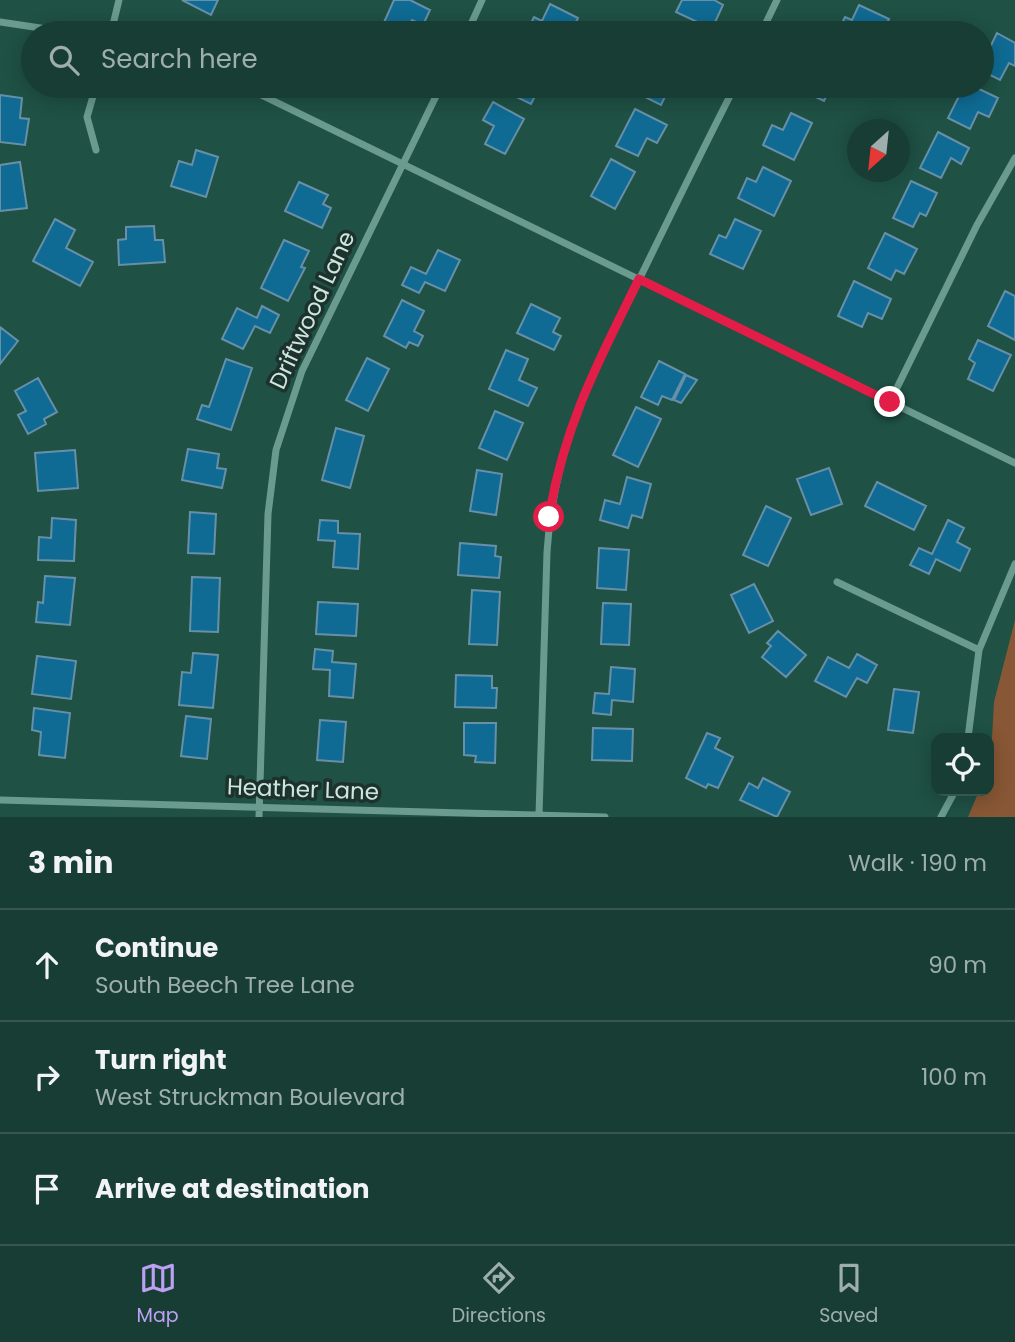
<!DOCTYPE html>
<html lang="en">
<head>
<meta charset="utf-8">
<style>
	body { margin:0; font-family:Poppins,sans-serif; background:#244840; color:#f1f3f6 }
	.controls { position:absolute; right:21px; bottom:21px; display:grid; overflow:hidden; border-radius:14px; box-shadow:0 4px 18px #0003 }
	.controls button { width:63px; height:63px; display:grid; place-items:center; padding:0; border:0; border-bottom:2px solid #36564f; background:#173d34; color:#f1f3f6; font:35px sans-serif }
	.compass { position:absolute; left:847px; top:119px; width:63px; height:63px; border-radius:50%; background:#173d34; box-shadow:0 4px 18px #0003; rotate:207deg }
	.stop { position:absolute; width:21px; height:21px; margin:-16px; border:5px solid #e11d48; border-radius:50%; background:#fff }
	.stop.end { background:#e11d48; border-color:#fff; box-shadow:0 2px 7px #0008 }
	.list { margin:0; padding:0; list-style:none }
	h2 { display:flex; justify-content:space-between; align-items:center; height:91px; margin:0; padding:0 28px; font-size:30px }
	h2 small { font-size:23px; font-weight:400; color:#9eaeac }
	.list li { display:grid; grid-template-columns:46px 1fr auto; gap:21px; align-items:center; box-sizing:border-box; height:112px; padding:0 28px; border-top:2px solid #36564f }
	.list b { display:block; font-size:26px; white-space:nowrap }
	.list p { margin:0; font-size:23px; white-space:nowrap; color:#9eaeac }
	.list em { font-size:23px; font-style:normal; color:#9eaeac }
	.icon { flex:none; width:38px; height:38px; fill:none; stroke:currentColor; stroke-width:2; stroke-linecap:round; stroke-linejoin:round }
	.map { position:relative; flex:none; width:1015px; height:817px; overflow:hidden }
	.search { position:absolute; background:#173d34; box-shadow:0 4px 18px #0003; left:21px; right:21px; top:21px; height:77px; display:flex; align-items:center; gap:18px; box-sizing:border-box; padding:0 24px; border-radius:38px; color:#9eaeac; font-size:26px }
	.sheet { height:427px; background:#173d34 }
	nav { display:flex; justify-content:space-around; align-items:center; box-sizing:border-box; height:98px; border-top:2px solid #36564f; background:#173d34; font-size:19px; color:#9eaeac }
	nav a { display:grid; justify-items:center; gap:4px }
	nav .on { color:#bca0f2 }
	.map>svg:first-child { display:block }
	.green { fill:#885735 }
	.building { fill:#0f6b93; stroke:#6790a8; stroke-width:2 }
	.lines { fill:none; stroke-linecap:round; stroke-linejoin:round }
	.minor { stroke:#6a9b8e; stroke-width:7 }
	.route { stroke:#e11d48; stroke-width:9 }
	.labels { text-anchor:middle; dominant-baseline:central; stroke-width:7; stroke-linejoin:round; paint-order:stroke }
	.street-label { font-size:23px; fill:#cde6de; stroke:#1d322c }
</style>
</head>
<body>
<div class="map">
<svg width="1015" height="817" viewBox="0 0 1015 817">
	<rect width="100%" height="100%" fill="#1f5145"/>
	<!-- green -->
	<path class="green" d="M 1015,620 L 1015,817 L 968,817 L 979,791 L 989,791 L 994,702 Z"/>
	<!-- building -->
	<path class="building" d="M 182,0 L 218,0 L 211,15 Z
		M 394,0 L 410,0 L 430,10 L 423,25 L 412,20 L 406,33 L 390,33 L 381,29 Z
		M 682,0 L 714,0 L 723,5 L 712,29 L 676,12 Z
		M 550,4 L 578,18 L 571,33 L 526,33 L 534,17 L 542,21 Z
		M 859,5 L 889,19 L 882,33 L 837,33 L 845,17 L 852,20 Z
		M 997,33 L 1015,43 L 1015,66 L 1009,63 L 1000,80 L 982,71 L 982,64 Z
		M 499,86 L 540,86 L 531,104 L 498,88 Z
		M 645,86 L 681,86 L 678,90 L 670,86 L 661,105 L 641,95 Z
		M 792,86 L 831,86 L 824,101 Z
		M 964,86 L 973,86 L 998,98 L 989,117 L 978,112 L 970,129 L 948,118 Z
		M 0,95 L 22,98 L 20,118 L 29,119 L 25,145 L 0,142 Z
		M 493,102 L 524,119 L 505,154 L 485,144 L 494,126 L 483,120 Z
		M 635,109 L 667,125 L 657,143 L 647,138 L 638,156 L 616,146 Z
		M 791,113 L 812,123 L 794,160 L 763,145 L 772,125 L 783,130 Z
		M 938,132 L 969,148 L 961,164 L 951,158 L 941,178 L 920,168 Z
		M 196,150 L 218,157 L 206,197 L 171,186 L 179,161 L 192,165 Z
		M 611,159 L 635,172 L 615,209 L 591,196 Z
		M 20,162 L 27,208 L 0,211 L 0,165 Z
		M 763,167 L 791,181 L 774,216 L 738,198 L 747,178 L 756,182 Z
		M 911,181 L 937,193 L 926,216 L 920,213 L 913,227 L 893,218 Z
		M 299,182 L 328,195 L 323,204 L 331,208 L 322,228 L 285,211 Z
		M 55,219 L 75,230 L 66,248 L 93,262 L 80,286 L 33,261 Z
		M 735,219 L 761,231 L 743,269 L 710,254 L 719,235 L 726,238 Z
		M 154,226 L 155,240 L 163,240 L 165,262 L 119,265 L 118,240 L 126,239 L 126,227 Z
		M 885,233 L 917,249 L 904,274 L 896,270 L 891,280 L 868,268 Z
		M 284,240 L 309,251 L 301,267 L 305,268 L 288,301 L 261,288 Z
		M 438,250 L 460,260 L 445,291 L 425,282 L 419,293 L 402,285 L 411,267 L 426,274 Z
		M 854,281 L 891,299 L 882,319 L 868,313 L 862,327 L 838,316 Z
		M 1005,291 L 1015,296 L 1015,340 L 988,326 Z
		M 402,300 L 424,311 L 414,331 L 423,336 L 418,346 L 409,342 L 406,348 L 384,336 Z
		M 531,304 L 560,318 L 553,332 L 561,336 L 554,350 L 517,333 Z
		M 262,306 L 279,315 L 270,333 L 255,326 L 243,349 L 222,339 L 237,308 L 257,318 Z
		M 0,327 L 18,341 L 0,364 Z
		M 978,340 L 1011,355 L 993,391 L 968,379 L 975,363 L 969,359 Z
		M 506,350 L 528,359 L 519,380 L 537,388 L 528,406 L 489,389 Z
		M 367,358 L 389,369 L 368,411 L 346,400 Z
		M 226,359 L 252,368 L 231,430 L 197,419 L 202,405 L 209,407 Z
		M 659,361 L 685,374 L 672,400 L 662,396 L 658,405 L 641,397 Z
		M 686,375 L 697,380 L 681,403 L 674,400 Z
		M 38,378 L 57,412 L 44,419 L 46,424 L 28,434 L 18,415 L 26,411 L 15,391 Z
		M 636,407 L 661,419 L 638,467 L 613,455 Z
		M 495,411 L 523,423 L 507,460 L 479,448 Z
		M 336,428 L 364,436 L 350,488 L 322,480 Z
		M 188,449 L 219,454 L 217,468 L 226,469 L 222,488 L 182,480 Z
		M 75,450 L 78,488 L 38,491 L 35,453 Z
		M 829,468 L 842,504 L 811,515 L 797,479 Z
		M 477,470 L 502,474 L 496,515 L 470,511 Z
		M 627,477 L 651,484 L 642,518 L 632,515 L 628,528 L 600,520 L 605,500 L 620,504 Z
		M 877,482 L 926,506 L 914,530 L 865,506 Z
		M 766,506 L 791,518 L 768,566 L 743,555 Z
		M 190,512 L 216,514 L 214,554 L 188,553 Z
		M 52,518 L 76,520 L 74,561 L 38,560 L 39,537 L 51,538 Z
		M 320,520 L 338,521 L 338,533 L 360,534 L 358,569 L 333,567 L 335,541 L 318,540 Z
		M 948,520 L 964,528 L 957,542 L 970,549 L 960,571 L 936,559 L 929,574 L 910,565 L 919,548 L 932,554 Z
		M 460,543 L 496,546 L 495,556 L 501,557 L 499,578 L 458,575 Z
		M 599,548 L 629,550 L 626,590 L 597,588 Z
		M 45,576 L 75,578 L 70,625 L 36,622 L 38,602 L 43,603 Z
		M 192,577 L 220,578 L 218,632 L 190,631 Z
		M 754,584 L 773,621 L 749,633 L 731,595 Z
		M 472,590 L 500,592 L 497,645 L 469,644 Z
		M 318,602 L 358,604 L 356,636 L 316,634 Z
		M 603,603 L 631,604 L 629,645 L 601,644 Z
		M 778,631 L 806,655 L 786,677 L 762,657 L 771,646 L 767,643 Z
		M 315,649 L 333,651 L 332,662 L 356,664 L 353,698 L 329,696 L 330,670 L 313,669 Z
		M 193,653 L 218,655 L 213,708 L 179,705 L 182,672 L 191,673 Z
		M 857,654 L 877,665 L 867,683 L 857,678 L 846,697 L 815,681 L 828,657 L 849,668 Z
		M 37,656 L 76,661 L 71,699 L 32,694 Z
		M 611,667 L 635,669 L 633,702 L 612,700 L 611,715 L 593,713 L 595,693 L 609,694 Z
		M 456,675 L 492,676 L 492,688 L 497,688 L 496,708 L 455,707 Z
		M 894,689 L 919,692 L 913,733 L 888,730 Z
		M 34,708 L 70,713 L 65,758 L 39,755 L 41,732 L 32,730 Z
		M 186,716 L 211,719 L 207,759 L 181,756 Z
		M 320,720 L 346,722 L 343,762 L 317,760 Z
		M 464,723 L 496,723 L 495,763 L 475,762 L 476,756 L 464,755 Z
		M 593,728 L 633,729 L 632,761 L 592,760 Z
		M 707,733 L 720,738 L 715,748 L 733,757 L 718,788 L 708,784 L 706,788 L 686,778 Z
		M 763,778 L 790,792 L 777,817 L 740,800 L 749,783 L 758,788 Z"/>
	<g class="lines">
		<!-- minor -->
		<path class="minor" d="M 0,22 L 74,33
			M 111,33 L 119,0
			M 467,33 L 482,0
			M 761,33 L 777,0
			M 243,86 L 1015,463
			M 96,150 L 87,117 L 96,86
			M 890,402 L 977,225 L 1015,158
			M 837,582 L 979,650
			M 968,738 L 979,650 L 1015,564
			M 0,800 L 605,817
			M 539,815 L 547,552 C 554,445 592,375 638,282 C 670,216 702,151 735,86
			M 259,817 L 268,514 L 276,450 L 302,371 L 441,86
			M 941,817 L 955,791"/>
	</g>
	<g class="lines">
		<!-- route -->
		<path class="route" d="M 549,517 C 564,425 599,360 639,279 L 890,402"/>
	</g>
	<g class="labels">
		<!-- street labels -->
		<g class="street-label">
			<text transform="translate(312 310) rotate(-65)">Driftwood Lane</text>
			<text transform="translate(303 789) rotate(2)">Heather Lane</text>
		</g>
	</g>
</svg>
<div class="controls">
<button><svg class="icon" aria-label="locate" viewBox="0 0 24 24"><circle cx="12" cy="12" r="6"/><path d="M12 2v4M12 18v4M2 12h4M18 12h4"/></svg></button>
</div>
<svg class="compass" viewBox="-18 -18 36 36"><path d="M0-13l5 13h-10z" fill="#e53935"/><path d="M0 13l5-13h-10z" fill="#9eaeac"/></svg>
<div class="stop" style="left:549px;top:517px"></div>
<div class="stop end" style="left:890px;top:402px"></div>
<div class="search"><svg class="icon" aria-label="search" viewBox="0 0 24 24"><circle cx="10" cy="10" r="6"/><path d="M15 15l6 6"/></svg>Search here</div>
</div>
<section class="sheet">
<h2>3 min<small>Walk · 190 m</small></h2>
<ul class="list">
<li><svg class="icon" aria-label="ahead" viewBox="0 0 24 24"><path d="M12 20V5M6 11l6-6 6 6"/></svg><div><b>Continue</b><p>South Beech Tree Lane</p></div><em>90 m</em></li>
<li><svg class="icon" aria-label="right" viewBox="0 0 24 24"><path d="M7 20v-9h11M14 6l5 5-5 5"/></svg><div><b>Turn right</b><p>West Struckman Boulevard</p></div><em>100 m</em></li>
<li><svg class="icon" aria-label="arrive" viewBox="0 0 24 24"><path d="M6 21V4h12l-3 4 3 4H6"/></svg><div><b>Arrive at destination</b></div></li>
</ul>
</section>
<nav>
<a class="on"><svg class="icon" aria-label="map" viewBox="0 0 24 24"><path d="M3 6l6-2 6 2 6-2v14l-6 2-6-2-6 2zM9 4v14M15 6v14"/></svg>Map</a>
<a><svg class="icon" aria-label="directions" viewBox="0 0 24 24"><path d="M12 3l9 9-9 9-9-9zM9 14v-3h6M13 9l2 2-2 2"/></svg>Directions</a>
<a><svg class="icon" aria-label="saved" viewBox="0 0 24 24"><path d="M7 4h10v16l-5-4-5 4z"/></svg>Saved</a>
</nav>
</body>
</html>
